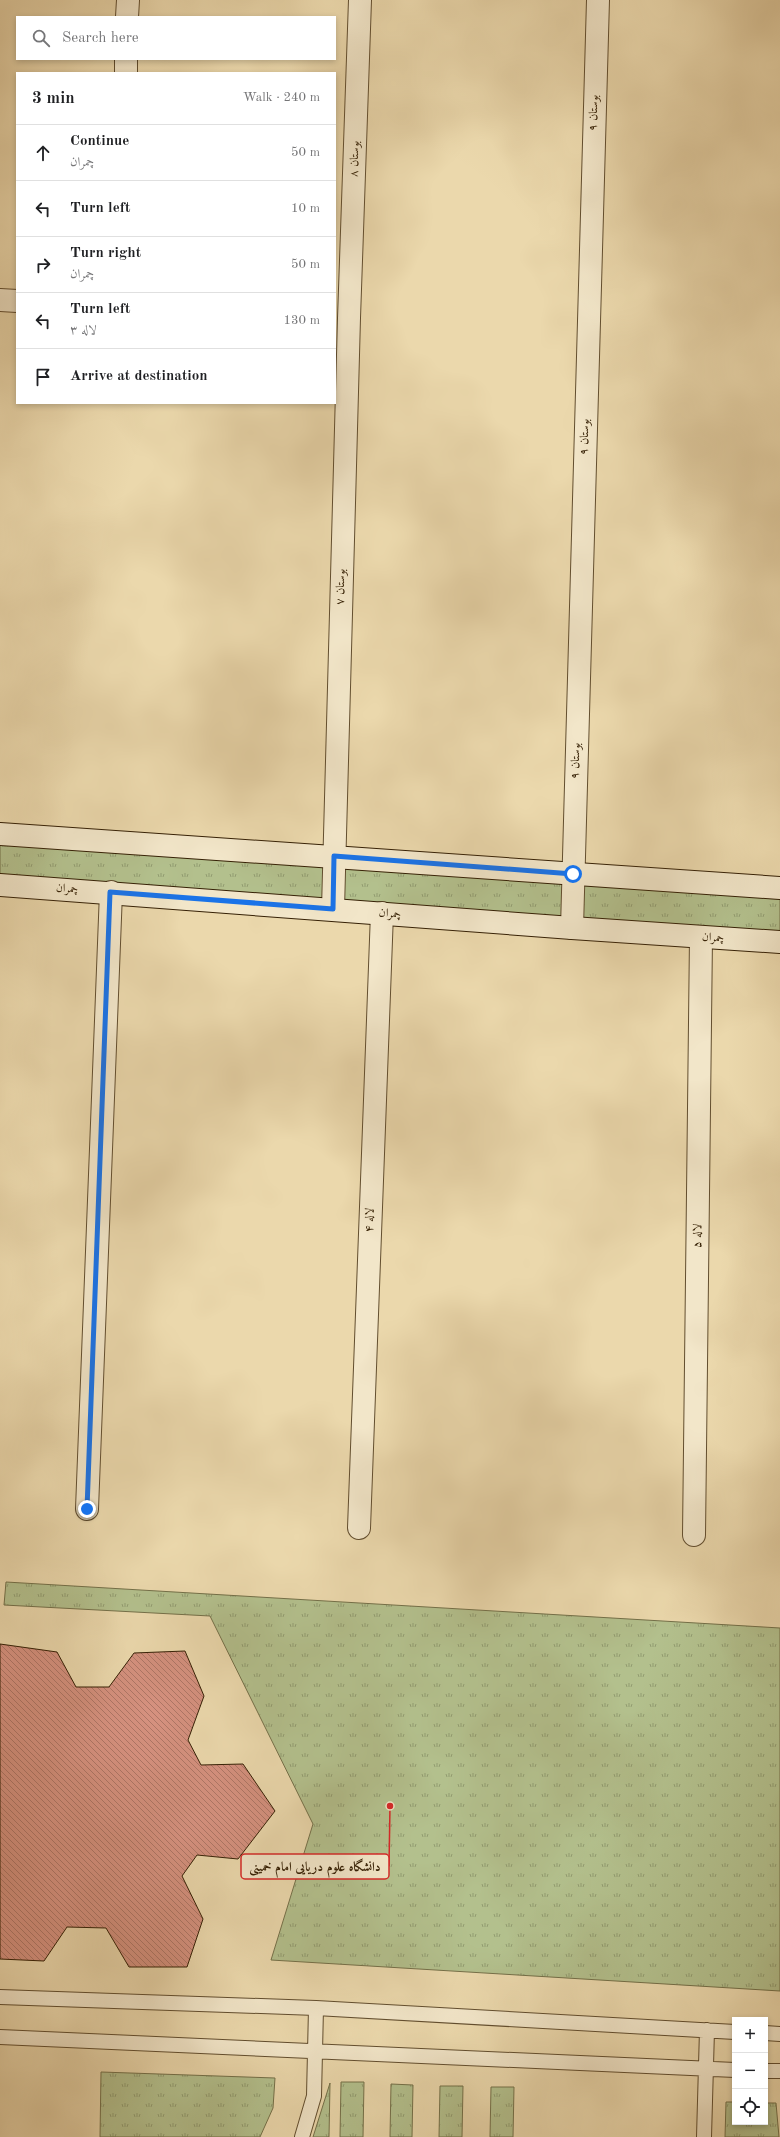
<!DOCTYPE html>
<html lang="en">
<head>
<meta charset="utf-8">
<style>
	body { margin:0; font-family:"Old Standard TT",Amiri,serif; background:#f6f6f6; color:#202124 }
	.controls { position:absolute; right:12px; bottom:12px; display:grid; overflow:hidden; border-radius:0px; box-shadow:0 2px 6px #0003 }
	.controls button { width:36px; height:36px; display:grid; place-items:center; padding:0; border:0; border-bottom:1px solid #e0e0e0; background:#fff; color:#202124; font:20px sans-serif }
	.stop { position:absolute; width:12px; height:12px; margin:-9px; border:3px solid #1a73e8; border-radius:50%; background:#fff }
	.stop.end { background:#1a73e8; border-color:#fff; box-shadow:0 1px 4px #0008 }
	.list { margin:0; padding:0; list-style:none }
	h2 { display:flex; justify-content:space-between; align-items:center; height:52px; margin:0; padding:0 16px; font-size:17px }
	h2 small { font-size:13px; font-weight:400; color:#757577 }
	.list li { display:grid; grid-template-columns:26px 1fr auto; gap:12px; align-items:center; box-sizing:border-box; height:56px; padding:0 16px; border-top:1px solid #e0e0e0 }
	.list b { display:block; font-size:15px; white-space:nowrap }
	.list p { margin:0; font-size:13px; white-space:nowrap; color:#757577 }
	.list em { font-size:13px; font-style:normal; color:#757577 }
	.icon { flex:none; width:22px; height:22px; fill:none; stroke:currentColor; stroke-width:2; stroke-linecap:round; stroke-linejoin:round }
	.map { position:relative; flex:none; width:780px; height:2137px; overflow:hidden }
	.search { position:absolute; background:#fff; box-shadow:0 2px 6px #0003; left:16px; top:16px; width:320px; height:44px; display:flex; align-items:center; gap:10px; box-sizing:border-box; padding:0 14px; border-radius:0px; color:#757577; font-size:15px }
	.panel { position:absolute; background:#fff; box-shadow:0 2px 6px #0003; left:16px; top:72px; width:320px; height:332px; border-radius:0px }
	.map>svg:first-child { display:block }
	.grass { fill:url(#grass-tufts); stroke:#747049 }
	.building { fill:url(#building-back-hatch); stroke:#352005 }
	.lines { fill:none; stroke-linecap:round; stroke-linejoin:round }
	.lane-casing { stroke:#624e2f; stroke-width:16 }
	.street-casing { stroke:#624e2f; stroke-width:24 }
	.secondary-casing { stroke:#352005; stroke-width:24 }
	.lane { stroke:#f2e6c9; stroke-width:14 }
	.street { stroke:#f2e6c9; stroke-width:22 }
	.secondary { stroke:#f2e6c9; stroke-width:22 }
	.route { stroke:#1a73e8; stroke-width:5 }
	.labels { text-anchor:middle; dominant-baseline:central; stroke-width:3.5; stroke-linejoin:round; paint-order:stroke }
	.street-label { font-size:12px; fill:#352005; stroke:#f2e6c9 }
	.leader { fill:none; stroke:#d62828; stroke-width:1.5 }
	.callout-dot { fill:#d62828; stroke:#f2e6c9; stroke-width:1.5 }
	.callout { fill:#f2e6c9; stroke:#d62828; stroke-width:1.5 }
	.callout-label { font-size:13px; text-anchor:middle; font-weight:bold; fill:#352005 }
</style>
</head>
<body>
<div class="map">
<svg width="780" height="2137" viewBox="0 0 780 2137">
	<defs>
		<pattern id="grass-tufts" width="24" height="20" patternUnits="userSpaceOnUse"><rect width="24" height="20" fill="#b3c08d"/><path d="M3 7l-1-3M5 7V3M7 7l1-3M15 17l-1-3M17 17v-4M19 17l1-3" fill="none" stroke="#929c71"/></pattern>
		<pattern id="building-back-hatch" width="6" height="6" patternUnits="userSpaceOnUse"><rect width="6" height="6" fill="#d5917f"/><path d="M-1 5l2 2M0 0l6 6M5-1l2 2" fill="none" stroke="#ae7666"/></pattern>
	</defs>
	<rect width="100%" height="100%" fill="#ebd8ac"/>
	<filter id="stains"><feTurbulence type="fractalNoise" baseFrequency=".005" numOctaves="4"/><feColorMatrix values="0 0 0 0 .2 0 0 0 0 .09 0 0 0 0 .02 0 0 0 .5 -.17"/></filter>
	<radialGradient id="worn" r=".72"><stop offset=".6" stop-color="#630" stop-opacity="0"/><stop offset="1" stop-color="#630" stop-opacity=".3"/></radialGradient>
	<!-- grass -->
	<path class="grass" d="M 0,835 L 332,858 L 331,905 L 0,884 Z
		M 337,860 L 570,877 L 569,924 L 336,907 Z
		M 577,878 L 780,892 L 780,938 L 575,925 Z
		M 6,1582 L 780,1628 L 780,1991 L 271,1960 L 313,1824 L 210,1616 L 4,1605 Z
		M 101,2072 L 275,2078 L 273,2108 L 260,2137 L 100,2137 Z
		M 341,2082 L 364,2082 L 363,2137 L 340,2137 Z
		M 330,2083 L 329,2137 L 313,2137 Z
		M 391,2084 L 413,2085 L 412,2137 L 390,2137 Z
		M 440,2086 L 463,2086 L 462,2137 L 439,2137 Z
		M 491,2087 L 514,2087 L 513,2137 L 490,2137 Z
		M 726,2102 L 735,2102 L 735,2122 L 765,2122 L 765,2103 L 776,2103 L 779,2137 L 725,2137 Z"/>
	<!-- building -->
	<path class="building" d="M 0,1644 L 57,1652 L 76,1687 L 109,1687 L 134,1653 L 185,1651 L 204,1696 L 188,1740 L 201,1765 L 243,1764 L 275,1811 L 238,1859 L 197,1855 L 182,1876 L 203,1919 L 187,1967 L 129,1967 L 106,1928 L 67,1927 L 44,1961 L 0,1959 Z"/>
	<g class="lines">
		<defs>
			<path id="lane" d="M 0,1997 L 316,2008 L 735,2032
				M 765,2033 L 780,2034
				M 0,2037 L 735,2070
				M 765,2071 L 780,2071
				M 302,2137 L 314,2096 L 316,2008
				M 704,2137 L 707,2030"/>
			<path id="street" d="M 127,17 L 128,0
				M 126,73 L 126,59
				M 0,300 L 17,301
				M 333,909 L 349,318 L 360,0
				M 572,928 L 598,0
				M 87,1509 L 111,892
				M 359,1528 L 382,913
				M 694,1535 L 701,937"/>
			<path id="secondary" d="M 0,834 L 780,888
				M 0,885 L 572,928 L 780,942"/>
		</defs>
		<!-- lane casing -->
		<use href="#lane" class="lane-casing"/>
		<!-- street casing -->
		<use href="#street" class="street-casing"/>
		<!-- secondary casing -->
		<use href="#secondary" class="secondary-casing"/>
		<!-- lane -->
		<use href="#lane" class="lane"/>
		<!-- street -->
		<use href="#street" class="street"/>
		<!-- secondary -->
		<use href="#secondary" class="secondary"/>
	</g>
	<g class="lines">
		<!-- route -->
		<path class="route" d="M 87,1509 L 110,892 L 333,909 L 334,856 L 573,874"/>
	</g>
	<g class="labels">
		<!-- street labels -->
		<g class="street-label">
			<text transform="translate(594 113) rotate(-88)">بوستان ۹</text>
			<text transform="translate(355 159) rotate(-88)">بوستان ۸</text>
			<text transform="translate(585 437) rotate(-88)">بوستان ۹</text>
			<text transform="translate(341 587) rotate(-88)">بوستان ۷</text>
			<text transform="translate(576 761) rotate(-88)">بوستان ۹</text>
			<text transform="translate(67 889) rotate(4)">چمران</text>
			<text transform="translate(390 914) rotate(5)">چمران</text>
			<text transform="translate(713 938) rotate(4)">چمران</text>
			<text transform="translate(370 1220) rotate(-88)">لاله ۴</text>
			<text transform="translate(698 1236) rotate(-89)">لاله ۵</text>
		</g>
	</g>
	<!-- callouts -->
	<path class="leader" d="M390 1806L389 1866"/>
	<circle class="callout-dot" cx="390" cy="1806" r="4"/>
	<rect class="callout" x="241" y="1854" width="148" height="25" rx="4"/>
	<g class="callout-label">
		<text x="315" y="1871">دانشگاه علوم دریایی امام خمینی</text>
	</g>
	<rect width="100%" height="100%" filter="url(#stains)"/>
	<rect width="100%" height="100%" fill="url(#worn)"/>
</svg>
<div class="controls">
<button>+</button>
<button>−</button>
<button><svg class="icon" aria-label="locate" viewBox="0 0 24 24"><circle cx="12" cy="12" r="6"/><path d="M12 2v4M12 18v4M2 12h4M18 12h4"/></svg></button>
</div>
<div class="stop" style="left:573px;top:874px"></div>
<div class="stop end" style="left:87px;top:1509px"></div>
<div class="search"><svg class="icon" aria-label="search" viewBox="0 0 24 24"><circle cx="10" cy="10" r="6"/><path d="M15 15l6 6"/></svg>Search here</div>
<section class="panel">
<h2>3 min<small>Walk · 240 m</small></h2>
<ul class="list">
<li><svg class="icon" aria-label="ahead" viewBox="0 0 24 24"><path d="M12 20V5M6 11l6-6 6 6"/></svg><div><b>Continue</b><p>چمران</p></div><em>50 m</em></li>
<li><svg class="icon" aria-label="left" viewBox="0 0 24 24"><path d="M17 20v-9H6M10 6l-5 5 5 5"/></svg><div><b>Turn left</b></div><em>10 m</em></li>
<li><svg class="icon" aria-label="right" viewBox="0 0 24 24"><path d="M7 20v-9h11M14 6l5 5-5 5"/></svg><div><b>Turn right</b><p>چمران</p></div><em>50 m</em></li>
<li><svg class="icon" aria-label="left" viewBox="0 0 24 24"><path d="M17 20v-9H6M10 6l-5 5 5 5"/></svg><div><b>Turn left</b><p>لاله ۳</p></div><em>130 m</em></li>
<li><svg class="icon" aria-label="arrive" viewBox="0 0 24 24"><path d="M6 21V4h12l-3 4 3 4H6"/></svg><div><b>Arrive at destination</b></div></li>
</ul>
</section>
</div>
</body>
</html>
